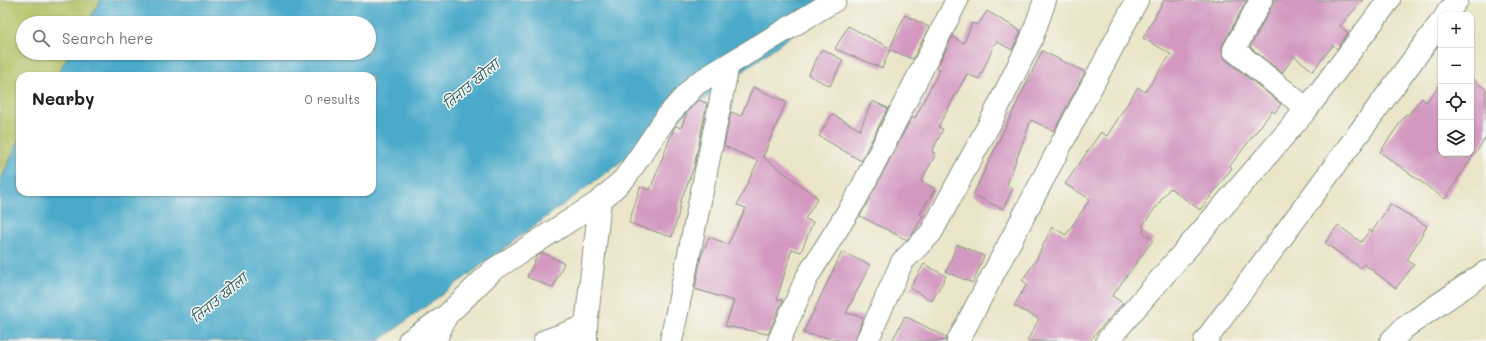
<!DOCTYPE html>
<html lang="en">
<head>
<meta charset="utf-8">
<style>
	body { margin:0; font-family:Mali,"Playpen Sans Deva",sans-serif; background:#f2f2f2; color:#202124 }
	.controls { position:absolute; right:12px; top:12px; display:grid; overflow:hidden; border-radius:8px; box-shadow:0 1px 3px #0004 }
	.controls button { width:36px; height:36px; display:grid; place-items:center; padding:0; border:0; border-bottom:1px solid #e0e0e0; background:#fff; color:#202124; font:20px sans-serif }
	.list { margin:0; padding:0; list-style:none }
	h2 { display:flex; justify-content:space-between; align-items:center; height:52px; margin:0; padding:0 16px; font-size:17px }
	h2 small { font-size:13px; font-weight:400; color:#757577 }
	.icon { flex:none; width:22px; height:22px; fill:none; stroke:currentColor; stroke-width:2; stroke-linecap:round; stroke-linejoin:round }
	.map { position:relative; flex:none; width:1486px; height:341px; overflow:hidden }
	.search { position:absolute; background:#fff; box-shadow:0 1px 3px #0004; left:16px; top:16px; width:360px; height:44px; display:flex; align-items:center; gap:10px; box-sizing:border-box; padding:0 14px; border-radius:22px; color:#757577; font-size:15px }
	.panel { position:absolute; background:#fff; box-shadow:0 1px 3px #0004; left:16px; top:72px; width:360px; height:124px; border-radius:12px }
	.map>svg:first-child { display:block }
	.green { fill:#b1bf61; stroke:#687e4a }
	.water { fill:#4caaca; stroke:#36747f }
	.building { fill:#d398c0 }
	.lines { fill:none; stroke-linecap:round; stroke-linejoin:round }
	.minor-casing { stroke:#84917e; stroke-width:24 }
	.minor { stroke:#fff; stroke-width:22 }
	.labels { text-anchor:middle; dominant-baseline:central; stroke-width:3; stroke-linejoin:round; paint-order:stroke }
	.water-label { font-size:12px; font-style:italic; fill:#2c5e61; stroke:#f6f6f2 }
</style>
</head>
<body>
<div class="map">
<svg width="1486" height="341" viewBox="0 0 1486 341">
	<rect width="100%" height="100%" fill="#f6f6f2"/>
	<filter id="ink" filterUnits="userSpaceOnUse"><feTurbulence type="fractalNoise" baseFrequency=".025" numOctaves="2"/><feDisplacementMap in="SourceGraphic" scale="8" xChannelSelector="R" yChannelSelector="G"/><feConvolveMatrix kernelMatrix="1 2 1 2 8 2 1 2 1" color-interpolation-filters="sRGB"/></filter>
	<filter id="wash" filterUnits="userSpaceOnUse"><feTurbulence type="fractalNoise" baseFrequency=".012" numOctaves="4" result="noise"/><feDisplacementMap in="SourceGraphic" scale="16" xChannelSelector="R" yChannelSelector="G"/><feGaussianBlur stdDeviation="0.9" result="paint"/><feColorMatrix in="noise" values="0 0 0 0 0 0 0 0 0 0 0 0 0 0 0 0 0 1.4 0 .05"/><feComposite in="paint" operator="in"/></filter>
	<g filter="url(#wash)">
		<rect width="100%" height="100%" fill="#eae5c8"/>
		<!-- green -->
		<path class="green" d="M 0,0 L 101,0 L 87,23 L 23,23 L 23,53 L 70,53 L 56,76 L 20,76 L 20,138 L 0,181 Z"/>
		<!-- water -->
		<path class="water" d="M 101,0 L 839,0 L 379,341 L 0,341 L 0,181 L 20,138 L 20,192 L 372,192 L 372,76 L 56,76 L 70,53 L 369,53 L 369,23 L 87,23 Z"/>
		<g id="blocks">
			<!-- building -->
			<path class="building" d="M 1164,0 L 1247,0 L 1223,44 L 1222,49 L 1223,55 L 1226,60 L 1281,104 L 1275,113 L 1272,111 L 1230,166 L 1232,168 L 1200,210 L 1170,188 L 1142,226 L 1145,229 L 1142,231 L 1153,240 L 1112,296 L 1123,303 L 1089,341 L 1027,341 L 1039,319 L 1014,306 L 1027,284 L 1022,280 L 1035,262 L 1052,227 L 1066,235 L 1090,199 L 1065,184 L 1101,132 L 1107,136 L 1138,87 L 1145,92 L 1171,54 L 1143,38 Z
				M 1273,0 L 1363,0 L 1340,26 L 1348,33 L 1337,49 L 1333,45 L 1313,71 L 1294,56 L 1282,73 L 1250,47 L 1272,6 Z
				M 987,11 L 1021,31 L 1012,50 L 996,41 L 979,79 L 967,74 L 938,127 L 943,129 L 932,152 L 936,154 L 921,181 L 935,189 L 920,214 L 923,216 L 914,232 L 907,240 L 860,216 L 912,117 L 915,118 L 940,69 L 937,68 L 952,37 L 964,43 L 972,23 L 978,25 Z
				M 905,15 L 929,27 L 913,59 L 890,50 L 882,68 L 835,49 L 848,26 L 890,48 Z
				M 822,49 L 843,60 L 830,86 L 808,75 Z
				M 1042,51 L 1085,72 L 1054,131 L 1031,120 L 1007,185 L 1013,188 L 1003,209 L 973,195 Z
				M 1471,78 L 1486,89 L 1486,137 L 1445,199 L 1380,152 L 1406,114 L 1408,115 L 1422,98 L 1426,102 L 1441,83 L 1441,153 L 1471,153 Z
				M 753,87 L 786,102 L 763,157 L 818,198 L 805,219 L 813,222 L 801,252 L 792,249 L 777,299 L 783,300 L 768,334 L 725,326 L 734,301 L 695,289 L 701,256 L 709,237 L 728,244 L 746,208 L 737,205 L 758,161 L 724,146 L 731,112 L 741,116 Z
				M 698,100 L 707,103 L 694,167 L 681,200 L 678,216 L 672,237 L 629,223 L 640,187 L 650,190 L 674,128 L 676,126 L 681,128 L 687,112 Z
				M 872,101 L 888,108 L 861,161 L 819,136 L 832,114 L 860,130 Z
				M 1390,204 L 1427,226 L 1407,260 L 1414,265 L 1396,288 L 1364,264 L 1361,268 L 1325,243 L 1338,225 L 1361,242 L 1370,230 L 1372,232 Z
				M 957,244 L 984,256 L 973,283 L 946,272 Z
				M 842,252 L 870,265 L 846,313 L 863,317 L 855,341 L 843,341 L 803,333 Z
				M 543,253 L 564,263 L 553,288 L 527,277 L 537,256 Z
				M 924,264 L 946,276 L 932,301 L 910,288 Z
				M 905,316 L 946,337 L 946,341 L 892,341 Z"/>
		</g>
	</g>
	<g filter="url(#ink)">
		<use href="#blocks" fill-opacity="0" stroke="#84917e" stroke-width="1"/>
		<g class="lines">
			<defs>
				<path id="minor" d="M 1261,0 L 1234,50 L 1307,109
					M 1446,15 L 1457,0
					M 409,341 L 446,316
					M 435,341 L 446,316 L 493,270 L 600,201 L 625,178 L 668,115 L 696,84 L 835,0
					M 545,341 L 586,326
					M 586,341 L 586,326 L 600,201
					M 671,341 L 728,65
					M 779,341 L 807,277 L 856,199 L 957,0
					M 867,341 L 902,262 L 931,233 L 991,121 L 1031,40 L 1045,0
					M 958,341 L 1137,0
					M 1107,341 L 1307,109 L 1389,0
					M 1205,341 L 1441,22
					M 1391,341 L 1404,328 L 1486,272"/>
			</defs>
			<!-- minor casing -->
			<use href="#minor" class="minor-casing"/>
			<!-- minor -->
			<use href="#minor" class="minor"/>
		</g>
	</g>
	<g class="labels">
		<!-- water labels -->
		<g class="water-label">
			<text transform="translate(471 84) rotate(-40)">तिनाउ खोला</text>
			<text transform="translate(219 298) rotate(-40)">तिनाउ खोला</text>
		</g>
	</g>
</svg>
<div class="controls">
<button>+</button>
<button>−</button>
<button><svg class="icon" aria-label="locate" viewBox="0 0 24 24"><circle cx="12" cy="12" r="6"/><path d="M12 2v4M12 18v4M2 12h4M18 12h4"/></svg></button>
<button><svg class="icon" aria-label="layers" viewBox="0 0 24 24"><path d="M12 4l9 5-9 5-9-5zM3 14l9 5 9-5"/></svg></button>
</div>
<div class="search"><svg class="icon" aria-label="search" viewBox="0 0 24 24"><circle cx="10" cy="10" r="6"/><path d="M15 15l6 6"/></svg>Search here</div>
<section class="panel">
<h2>Nearby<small>0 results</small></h2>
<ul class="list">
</ul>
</section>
</div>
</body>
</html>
